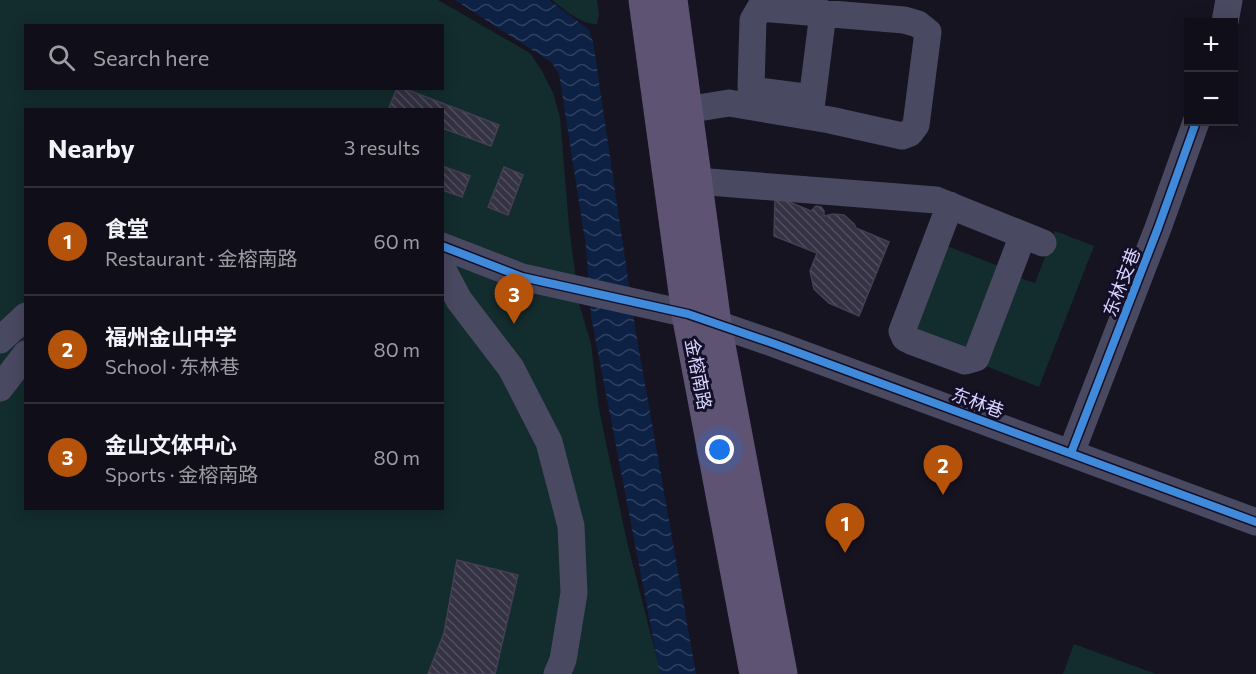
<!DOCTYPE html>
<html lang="en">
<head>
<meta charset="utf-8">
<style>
	body { margin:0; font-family:Commissioner,"Noto Sans SC",sans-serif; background:#1e1d26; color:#f1f3f6 }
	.controls { position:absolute; right:18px; top:18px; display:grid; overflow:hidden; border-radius:0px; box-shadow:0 3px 15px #0003 }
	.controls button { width:54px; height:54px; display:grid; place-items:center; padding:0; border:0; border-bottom:2px solid #302f38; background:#100f19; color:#f1f3f6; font:30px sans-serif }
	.you { position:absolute; left:720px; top:450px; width:21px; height:21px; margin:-15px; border:4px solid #fff; border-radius:50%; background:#1a73e8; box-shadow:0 0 0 9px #1a73e833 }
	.badge { display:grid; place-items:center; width:39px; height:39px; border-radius:50%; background:#b45309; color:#fff; font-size:20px; font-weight:700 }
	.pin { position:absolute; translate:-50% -50px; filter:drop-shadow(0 2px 3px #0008) }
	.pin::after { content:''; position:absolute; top:32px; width:21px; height:18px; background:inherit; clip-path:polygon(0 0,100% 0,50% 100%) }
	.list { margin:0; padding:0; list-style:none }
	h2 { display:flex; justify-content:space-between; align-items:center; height:78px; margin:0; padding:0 24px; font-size:26px }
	h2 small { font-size:20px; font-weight:400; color:#9c9ca2 }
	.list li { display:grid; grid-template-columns:39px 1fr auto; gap:18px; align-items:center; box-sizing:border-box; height:108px; padding:0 24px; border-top:2px solid #302f38 }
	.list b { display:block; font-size:22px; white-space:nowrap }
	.list p { margin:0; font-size:20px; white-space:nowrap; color:#9c9ca2 }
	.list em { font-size:20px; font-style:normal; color:#9c9ca2 }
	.icon { flex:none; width:33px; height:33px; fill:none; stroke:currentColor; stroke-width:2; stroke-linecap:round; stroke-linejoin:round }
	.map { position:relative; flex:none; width:1256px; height:674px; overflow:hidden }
	.search { position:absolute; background:#100f19; box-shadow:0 3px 15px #0003; left:24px; top:24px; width:420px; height:66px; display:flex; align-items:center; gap:15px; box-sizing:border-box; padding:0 21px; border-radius:0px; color:#9c9ca2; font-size:22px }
	.panel { position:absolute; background:#100f19; box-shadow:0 3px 15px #0003; left:24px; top:108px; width:420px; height:402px; border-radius:0px }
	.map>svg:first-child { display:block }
	.grass { fill:#132c2d; fill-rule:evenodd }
	.water { fill:url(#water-waves) }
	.building { fill:url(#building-back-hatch); stroke:#433f54; stroke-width:1.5 }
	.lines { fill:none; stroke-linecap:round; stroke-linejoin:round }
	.minor { stroke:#4a4962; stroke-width:27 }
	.major { stroke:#5e5373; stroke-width:33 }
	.cycleway-casing { stroke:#130f26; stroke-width:11 }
	.cycleway { stroke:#408adc; stroke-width:8 }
	.labels { text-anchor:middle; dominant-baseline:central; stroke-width:6; stroke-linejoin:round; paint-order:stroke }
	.street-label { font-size:18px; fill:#d9d4ff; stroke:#130f26 }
</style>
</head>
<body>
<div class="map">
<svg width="1256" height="674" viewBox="0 0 1256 674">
	<defs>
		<pattern id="water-waves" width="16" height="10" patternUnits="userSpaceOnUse" patternTransform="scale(1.5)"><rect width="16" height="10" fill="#0d2144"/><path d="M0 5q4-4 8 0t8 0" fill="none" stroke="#304060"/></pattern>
		<pattern id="building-back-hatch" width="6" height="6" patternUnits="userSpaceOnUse" patternTransform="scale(1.5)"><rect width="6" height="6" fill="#343243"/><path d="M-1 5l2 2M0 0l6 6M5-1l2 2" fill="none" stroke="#514f5f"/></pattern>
	</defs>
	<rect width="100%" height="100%" fill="#161421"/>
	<!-- grass -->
	<path class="grass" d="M 0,0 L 438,0 L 530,53 L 542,71 L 553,93 L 560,117 L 569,226 L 579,303 L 591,344 L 599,409 L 627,542 L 661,674 L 0,674 ZM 26,26 L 442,26 L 442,88 L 26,88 ZM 26,110 L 442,110 L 442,508 L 26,508 Z
		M 552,0 L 597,0 L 599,14 L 597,24 C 581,25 564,9 552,0 Z
		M 1055,231 L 1094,246 L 1039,387 L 986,366 L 1020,278 L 1035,283 Z
		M 947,246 L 1001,267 L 967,354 L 914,333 Z
		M 1074,644 L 1156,674 L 1063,674 Z"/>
	<!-- water -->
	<path class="water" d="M 455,0 L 549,0 L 588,29 L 593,41 L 636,333 L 696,674 L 660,674 L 591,316 L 586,247 L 559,74 L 551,62 Z"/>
	<!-- building -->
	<path class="building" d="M 397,88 L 403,88 L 499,125 L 491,146 L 442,128 L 442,110 L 394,110 L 389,108 Z
		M 442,166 L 470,176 L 462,197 L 442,190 Z
		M 504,167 L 523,175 L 508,215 L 488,207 Z
		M 775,196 L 811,211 L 816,206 L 821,207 L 824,211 L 824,216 L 833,214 L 844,215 L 854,224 L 856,228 L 889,242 L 859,316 L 829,303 L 814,289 L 810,271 L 817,253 L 774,236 Z
		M 457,560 L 518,575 L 495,674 L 428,674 L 444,633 Z"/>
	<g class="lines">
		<!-- minor -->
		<path class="minor" d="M 1225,22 L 1229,0
			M 686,110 L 729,103 L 830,120 L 902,136 L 910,133 L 916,125 L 928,32 L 918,24 L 904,20 L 760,8 L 753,20 L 751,87 L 759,91 L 812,98
			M 810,116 L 823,13
			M 696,181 L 936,200 L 1043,243
			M 950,205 L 902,331 L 905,338 L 911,341 L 965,361 L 976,358 L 1023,235
			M 442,246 L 522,277 L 688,314 L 775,344 L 1256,522
			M 442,268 L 459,300 L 511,368 L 549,442 L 571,526 L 574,593 L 563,660 L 557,674
			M 0,340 L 26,316
			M 0,388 L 26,354
			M 1071,453 L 1158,228 L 1196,122"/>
		<!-- major -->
		<path class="major" d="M 645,0 L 688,314 L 756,674
			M 671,0 L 715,324 L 781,674"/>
		<defs>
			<path id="cycleway" d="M 442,246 L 522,277 L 688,314 L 775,344 L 1256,522
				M 1071,453 L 1158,228 L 1196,122"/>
		</defs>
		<!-- cycleway casing -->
		<use href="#cycleway" class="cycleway-casing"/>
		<!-- cycleway -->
		<use href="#cycleway" class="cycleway"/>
	</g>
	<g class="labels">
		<!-- street labels -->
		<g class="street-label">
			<text transform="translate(1121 282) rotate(-69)">东林支巷</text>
			<text transform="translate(699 374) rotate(79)">金榕南路</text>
			<text transform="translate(978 402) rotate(20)">东林巷</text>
		</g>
	</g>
</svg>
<div class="controls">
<button>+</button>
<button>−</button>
</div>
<div class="you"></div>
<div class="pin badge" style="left:845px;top:553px">1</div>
<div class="pin badge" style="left:943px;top:495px">2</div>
<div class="pin badge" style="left:514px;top:324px">3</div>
<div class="search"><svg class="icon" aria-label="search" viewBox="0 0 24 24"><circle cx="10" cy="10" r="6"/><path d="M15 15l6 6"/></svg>Search here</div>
<section class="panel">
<h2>Nearby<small>3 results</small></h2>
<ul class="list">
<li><span class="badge">1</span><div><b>食堂</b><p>Restaurant · 金榕南路</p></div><em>60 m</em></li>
<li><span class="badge">2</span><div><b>福州金山中学</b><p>School · 东林巷</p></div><em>80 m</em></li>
<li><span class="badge">3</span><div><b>金山文体中心</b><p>Sports · 金榕南路</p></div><em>80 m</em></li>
</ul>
</section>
</div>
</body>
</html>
